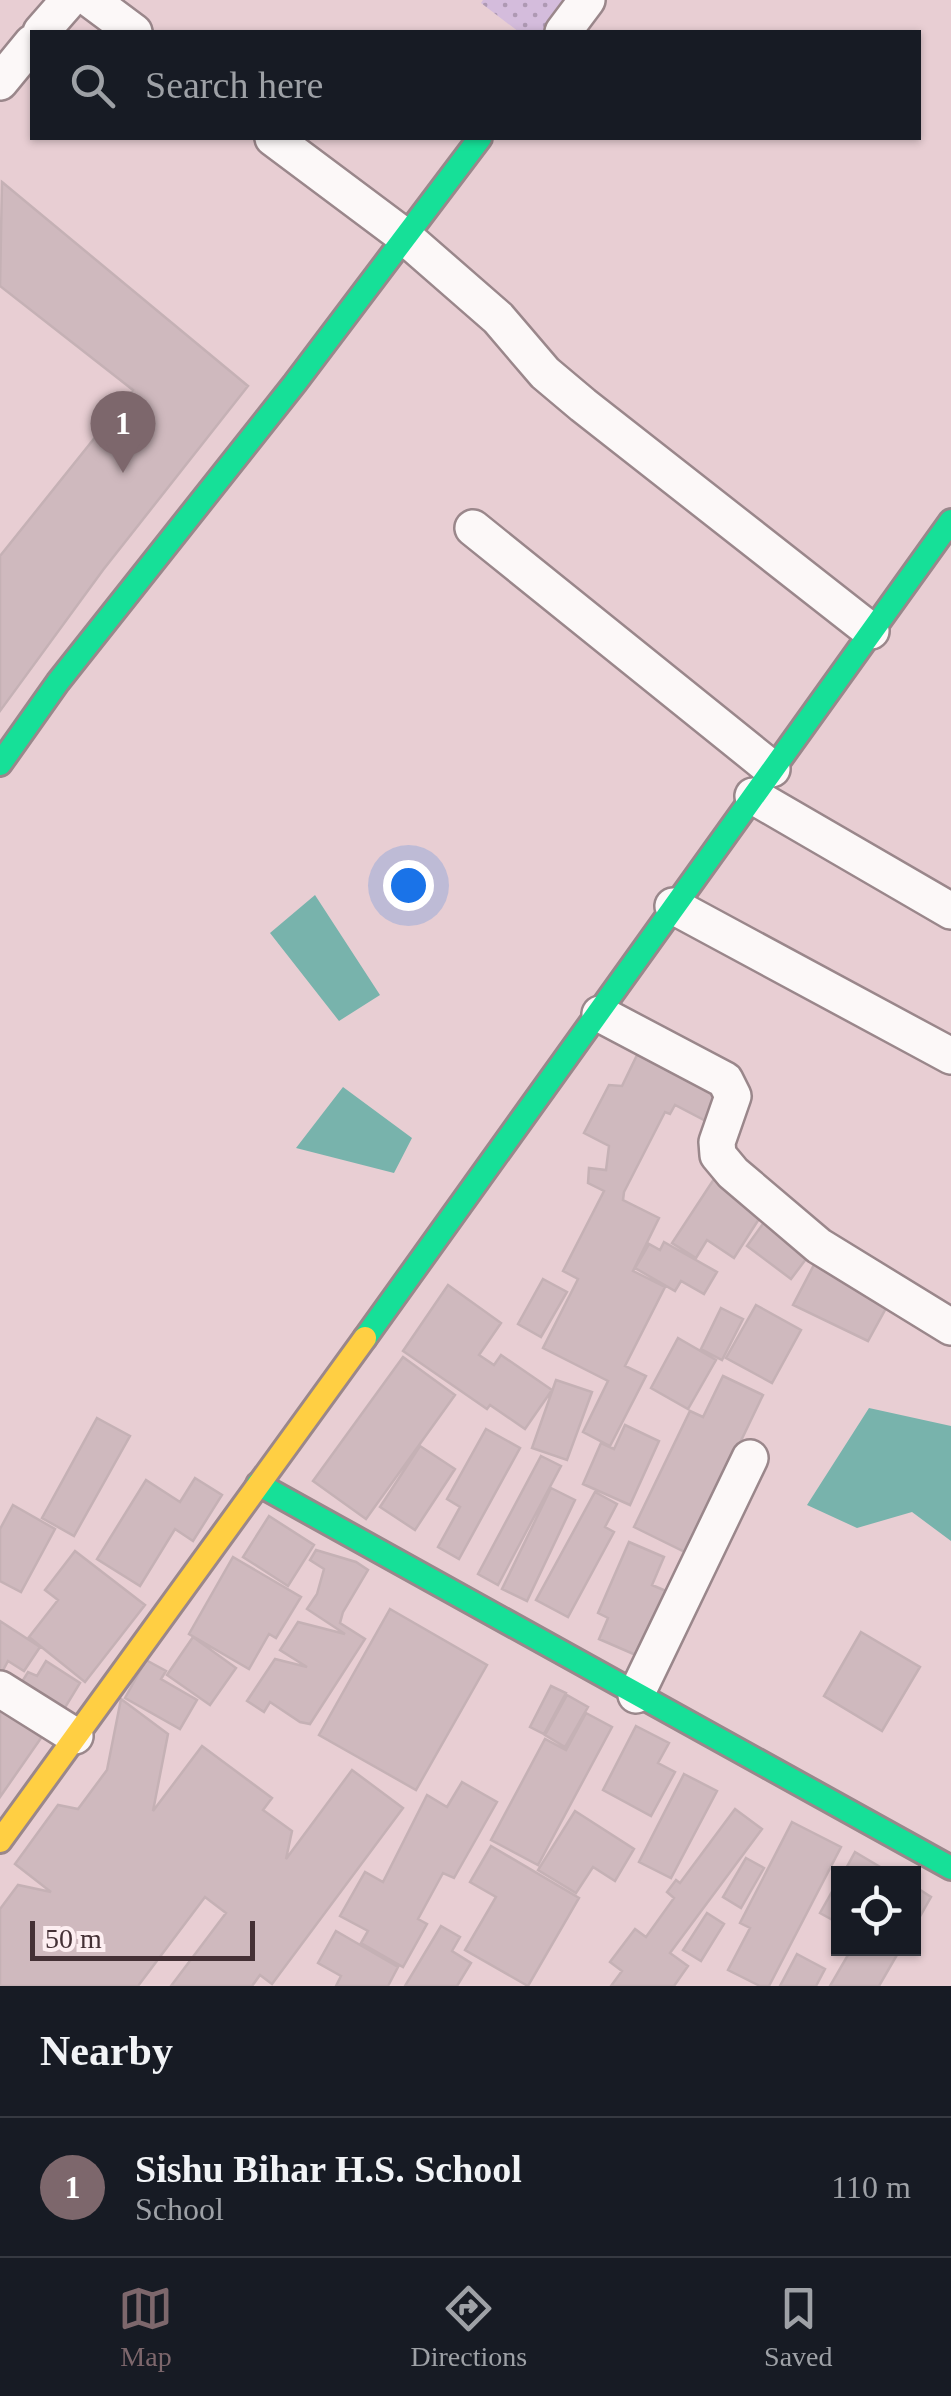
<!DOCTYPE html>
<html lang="en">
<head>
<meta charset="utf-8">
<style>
	body { margin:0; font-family:Georgia,serif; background:#20242c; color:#f1f3f6 }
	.controls { position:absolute; right:30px; bottom:30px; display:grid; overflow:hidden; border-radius:0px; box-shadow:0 2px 8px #0004 }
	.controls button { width:90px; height:90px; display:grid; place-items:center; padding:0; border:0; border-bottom:2px solid #363941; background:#171b24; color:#f1f3f6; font:50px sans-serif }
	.scale { position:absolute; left:30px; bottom:25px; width:225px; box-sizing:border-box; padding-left:10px; border:5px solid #443035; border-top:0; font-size:28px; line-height:35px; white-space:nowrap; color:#443035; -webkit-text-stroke:8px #fdeef1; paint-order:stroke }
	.you { position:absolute; left:408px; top:885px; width:35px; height:35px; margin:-25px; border:8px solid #fff; border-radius:50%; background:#1a73e8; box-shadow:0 0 0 15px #1a73e833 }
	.badge { display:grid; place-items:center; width:65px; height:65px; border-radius:50%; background:#7d676c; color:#fff; font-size:32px; font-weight:700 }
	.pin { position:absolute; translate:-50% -82px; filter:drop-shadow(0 2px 5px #0008) }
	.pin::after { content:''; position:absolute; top:52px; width:35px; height:30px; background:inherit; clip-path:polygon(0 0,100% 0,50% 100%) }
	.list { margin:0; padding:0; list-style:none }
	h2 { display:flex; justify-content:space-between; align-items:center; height:130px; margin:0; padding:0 40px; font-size:42px }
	h2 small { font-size:32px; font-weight:400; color:#9ea1a6 }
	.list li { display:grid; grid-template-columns:65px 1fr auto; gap:30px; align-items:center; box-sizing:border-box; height:140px; padding:0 40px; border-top:2px solid #363941 }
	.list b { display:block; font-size:38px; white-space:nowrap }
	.list p { margin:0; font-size:32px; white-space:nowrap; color:#9ea1a6 }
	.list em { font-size:32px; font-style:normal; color:#9ea1a6 }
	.icon { flex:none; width:55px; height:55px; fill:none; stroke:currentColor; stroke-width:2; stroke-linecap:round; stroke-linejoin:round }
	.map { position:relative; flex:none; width:951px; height:1986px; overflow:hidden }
	.search { position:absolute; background:#171b24; box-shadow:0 2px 8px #0004; left:30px; right:30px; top:30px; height:110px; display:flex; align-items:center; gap:25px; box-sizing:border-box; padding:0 35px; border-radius:0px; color:#9ea1a6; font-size:38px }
	.sheet { height:270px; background:#171b24 }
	nav { display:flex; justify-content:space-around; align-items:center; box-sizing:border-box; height:140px; border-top:2px solid #363941; background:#171b24; font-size:28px; color:#9ea1a6 }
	nav a { display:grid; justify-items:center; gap:5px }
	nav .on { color:#7d676c }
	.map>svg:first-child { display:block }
	.park { fill:url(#park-dots) }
	.water { fill:#78b3ac }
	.building { fill:#cfb9be; stroke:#c5b1b5; stroke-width:2.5 }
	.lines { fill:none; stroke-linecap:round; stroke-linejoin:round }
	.street-casing { stroke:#9a878b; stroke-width:40 }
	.fast-casing { stroke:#9a878b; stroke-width:28 }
	.slow-casing { stroke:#9a878b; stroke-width:28 }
	.street { stroke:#fcf8f8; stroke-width:35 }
	.fast { stroke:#16e098; stroke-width:22 }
	.slow { stroke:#ffcf43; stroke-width:22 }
</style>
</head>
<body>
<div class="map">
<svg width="951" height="1986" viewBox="0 0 951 1986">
	<defs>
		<pattern id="park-dots" width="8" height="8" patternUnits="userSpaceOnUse" patternTransform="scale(2.5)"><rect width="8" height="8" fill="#d4bcdc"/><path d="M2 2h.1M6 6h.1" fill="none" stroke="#ae99b3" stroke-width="1.8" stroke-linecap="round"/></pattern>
	</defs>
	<rect width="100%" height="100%" fill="#e8ced3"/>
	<!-- park -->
	<path class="park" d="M 483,0 L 567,0 L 542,32 L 519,32 L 481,3 Z"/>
	<!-- water -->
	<path class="water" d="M 315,895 L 380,995 L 339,1021 L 270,933 Z
		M 343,1087 L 412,1138 L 394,1173 L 296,1148 Z
		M 869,1408 L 951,1426 L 951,1541 L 912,1512 L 857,1528 L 807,1505 Z"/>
	<!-- building -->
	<path class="building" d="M 2,182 L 248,386 L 103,570 L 0,711 L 0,556 L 133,390 L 0,286 Z
		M 639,1051 L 721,1092 L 706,1121 L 675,1105 L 670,1114 L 665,1112 L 624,1192 L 623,1200 L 659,1218 L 633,1271 L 665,1287 L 625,1366 L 646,1376 L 610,1446 L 583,1432 L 608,1381 L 543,1348 L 578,1279 L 563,1271 L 604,1191 L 588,1183 L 589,1168 L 606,1170 L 609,1146 L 584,1133 L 609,1085 L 622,1086 Z
		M 716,1176 L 766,1208 L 734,1258 L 707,1240 L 696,1258 L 672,1243 Z
		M 770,1214 L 815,1247 L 791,1279 L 747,1246 Z
		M 664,1242 L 717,1272 L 704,1294 L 681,1281 L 675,1291 L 635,1268 L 649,1244 L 660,1250 Z
		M 816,1261 L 891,1299 L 868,1341 L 793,1305 Z
		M 543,1279 L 567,1292 L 541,1337 L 518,1324 Z
		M 448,1285 L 501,1323 L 479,1355 L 494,1365 L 501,1355 L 552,1390 L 525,1429 L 490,1405 L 487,1409 L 403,1351 Z
		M 756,1305 L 801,1330 L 772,1383 L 726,1358 Z
		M 721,1308 L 743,1319 L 722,1360 L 701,1349 Z
		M 678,1338 L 716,1360 L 688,1409 L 651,1388 Z
		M 403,1357 L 455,1395 L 366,1519 L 313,1481 Z
		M 723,1376 L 763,1395 L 687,1553 L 634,1527 L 690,1411 L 703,1417 Z
		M 556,1380 L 592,1392 L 567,1460 L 532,1448 Z
		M 97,1418 L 130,1436 L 74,1536 L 42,1518 Z
		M 625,1425 L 659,1441 L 630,1505 L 583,1484 L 601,1443 L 614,1449 Z
		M 486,1429 L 520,1448 L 459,1559 L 438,1547 L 460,1507 L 447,1499 Z
		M 420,1446 L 455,1469 L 415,1530 L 380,1507 Z
		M 541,1456 L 561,1466 L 498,1585 L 478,1574 Z
		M 195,1478 L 222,1495 L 193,1541 L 175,1529 L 140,1586 L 97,1559 L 146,1480 L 180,1502 Z
		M 551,1488 L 575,1500 L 527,1601 L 502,1589 Z
		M 595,1492 L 617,1504 L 605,1527 L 614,1532 L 568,1617 L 536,1600 Z
		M 13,1505 L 55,1529 L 21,1592 L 0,1581 L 0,1529 Z
		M 269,1516 L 314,1545 L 288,1586 L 243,1557 Z
		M 629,1542 L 664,1557 L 652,1585 L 673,1594 L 645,1659 L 599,1639 L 608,1618 L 598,1613 Z
		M 316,1550 L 356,1562 L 368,1570 L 343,1612 L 340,1623 L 365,1639 L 310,1724 L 300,1722 L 270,1702 L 264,1712 L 247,1701 L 275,1659 L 307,1667 L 280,1650 L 298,1622 L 345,1634 L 307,1609 L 317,1594 L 324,1569 L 310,1560 Z
		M 75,1551 L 145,1605 L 85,1682 L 29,1637 L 58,1600 L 45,1590 Z
		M 233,1557 L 301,1597 L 276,1638 L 269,1634 L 249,1669 L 189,1634 Z
		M 390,1609 L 487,1665 L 416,1790 L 319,1735 Z
		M 0,1621 L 40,1647 L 24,1671 L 8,1661 L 0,1676 Z
		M 861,1632 L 920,1667 L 882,1731 L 824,1696 Z
		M 193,1637 L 236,1668 L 210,1705 L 167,1675 Z
		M 146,1660 L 166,1671 L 161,1679 L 197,1700 L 180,1729 L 125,1698 Z
		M 46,1661 L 80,1683 L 58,1719 L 15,1693 L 28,1672 L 37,1676 Z
		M 551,1686 L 566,1693 L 544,1734 L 530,1727 Z
		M 567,1695 L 588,1707 L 565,1747 L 545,1735 Z
		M 121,1699 L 168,1734 L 153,1811 L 202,1746 L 272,1798 L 263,1810 L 292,1831 L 286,1859 L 352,1770 L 403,1808 L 272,1984 L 260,1975 L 252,1986 L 171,1986 L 226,1913 L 205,1897 L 138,1986 L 0,1986 L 0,1909 L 18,1885 L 51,1892 L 15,1864 L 58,1805 L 78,1809 L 107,1770 Z
		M 0,1704 L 48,1728 L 0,1797 Z
		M 586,1713 L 612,1727 L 538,1865 L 491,1840 L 545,1739 L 566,1750 Z
		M 636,1726 L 669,1743 L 658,1763 L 675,1772 L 651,1816 L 603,1790 Z
		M 684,1774 L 717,1791 L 671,1878 L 639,1862 Z
		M 462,1782 L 497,1802 L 454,1878 L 443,1873 L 418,1919 L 427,1924 L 403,1967 L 361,1943 L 368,1931 L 340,1916 L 365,1872 L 383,1882 L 427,1795 L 447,1807 Z
		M 735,1809 L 762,1829 L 670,1953 L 688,1966 L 674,1986 L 611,1986 L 622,1971 L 610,1962 L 635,1929 L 646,1937 L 674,1898 L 667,1892 L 676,1880 L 680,1883 Z
		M 575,1811 L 634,1849 L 615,1881 L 593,1867 L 576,1893 L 538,1870 Z
		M 792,1822 L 841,1847 L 769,1986 L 760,1986 L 728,1970 L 750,1928 L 740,1923 Z
		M 491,1846 L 579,1898 L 528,1986 L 465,1950 L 496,1897 L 470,1882 Z
		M 855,1852 L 892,1874 L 843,1874 Z
		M 746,1858 L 764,1868 L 741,1908 L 723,1897 Z
		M 838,1881 L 838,1923 L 820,1913 Z
		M 914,1886 L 931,1897 L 914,1927 Z
		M 707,1913 L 724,1924 L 701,1961 L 683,1950 Z
		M 441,1926 L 460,1937 L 452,1951 L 471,1963 L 457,1986 L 405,1986 Z
		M 336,1931 L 398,1967 L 388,1986 L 336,1986 L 341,1976 L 318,1963 Z
		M 852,1948 L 901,1948 L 879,1986 L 830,1986 Z
		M 797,1954 L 825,1969 L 816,1986 L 780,1986 Z"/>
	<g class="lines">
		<defs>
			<path id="street" d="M 91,0 L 134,32
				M 41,32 L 69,0
				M 563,32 L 587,0
				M 0,82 L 32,43
				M 273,138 L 404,236 L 498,318 L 545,373 L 583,405 L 871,631
				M 473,528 L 772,769
				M 753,796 L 951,911
				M 673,906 L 951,1056
				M 600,1014 L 725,1080 L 733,1096 L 717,1142 L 718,1155 L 733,1173 L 819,1246 L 951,1327
				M 0,1689 L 75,1736
				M 636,1695 L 750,1458"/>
			<path id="fast" d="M 0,764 L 58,682 L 295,383 L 480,138
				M 365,1338 L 951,521
				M 258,1484 L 951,1868"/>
			<path id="slow" d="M 0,1841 L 365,1338"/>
		</defs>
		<!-- street casing -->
		<use href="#street" class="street-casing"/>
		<!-- fast casing -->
		<use href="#fast" class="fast-casing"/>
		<!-- slow casing -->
		<use href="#slow" class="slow-casing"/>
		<!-- street -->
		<use href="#street" class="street"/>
		<!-- fast -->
		<use href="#fast" class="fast"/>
		<!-- slow -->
		<use href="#slow" class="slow"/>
	</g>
</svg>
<div class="controls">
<button><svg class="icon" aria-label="locate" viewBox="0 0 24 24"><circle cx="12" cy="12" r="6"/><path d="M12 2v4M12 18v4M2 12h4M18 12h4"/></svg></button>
</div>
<div class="scale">50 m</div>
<div class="you"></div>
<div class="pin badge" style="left:123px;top:473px">1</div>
<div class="search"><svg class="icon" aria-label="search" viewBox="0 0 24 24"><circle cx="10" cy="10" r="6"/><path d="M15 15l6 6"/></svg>Search here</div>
</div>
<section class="sheet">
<h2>Nearby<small></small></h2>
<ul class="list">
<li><span class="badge">1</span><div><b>Sishu Bihar H.S. School</b><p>School</p></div><em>110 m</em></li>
</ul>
</section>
<nav>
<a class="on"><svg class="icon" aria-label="map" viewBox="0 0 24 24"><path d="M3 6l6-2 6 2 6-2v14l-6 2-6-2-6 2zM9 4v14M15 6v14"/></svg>Map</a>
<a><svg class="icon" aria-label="directions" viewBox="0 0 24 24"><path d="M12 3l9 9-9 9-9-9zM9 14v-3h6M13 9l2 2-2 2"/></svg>Directions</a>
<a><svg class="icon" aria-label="saved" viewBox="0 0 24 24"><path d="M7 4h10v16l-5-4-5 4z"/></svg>Saved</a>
</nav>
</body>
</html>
